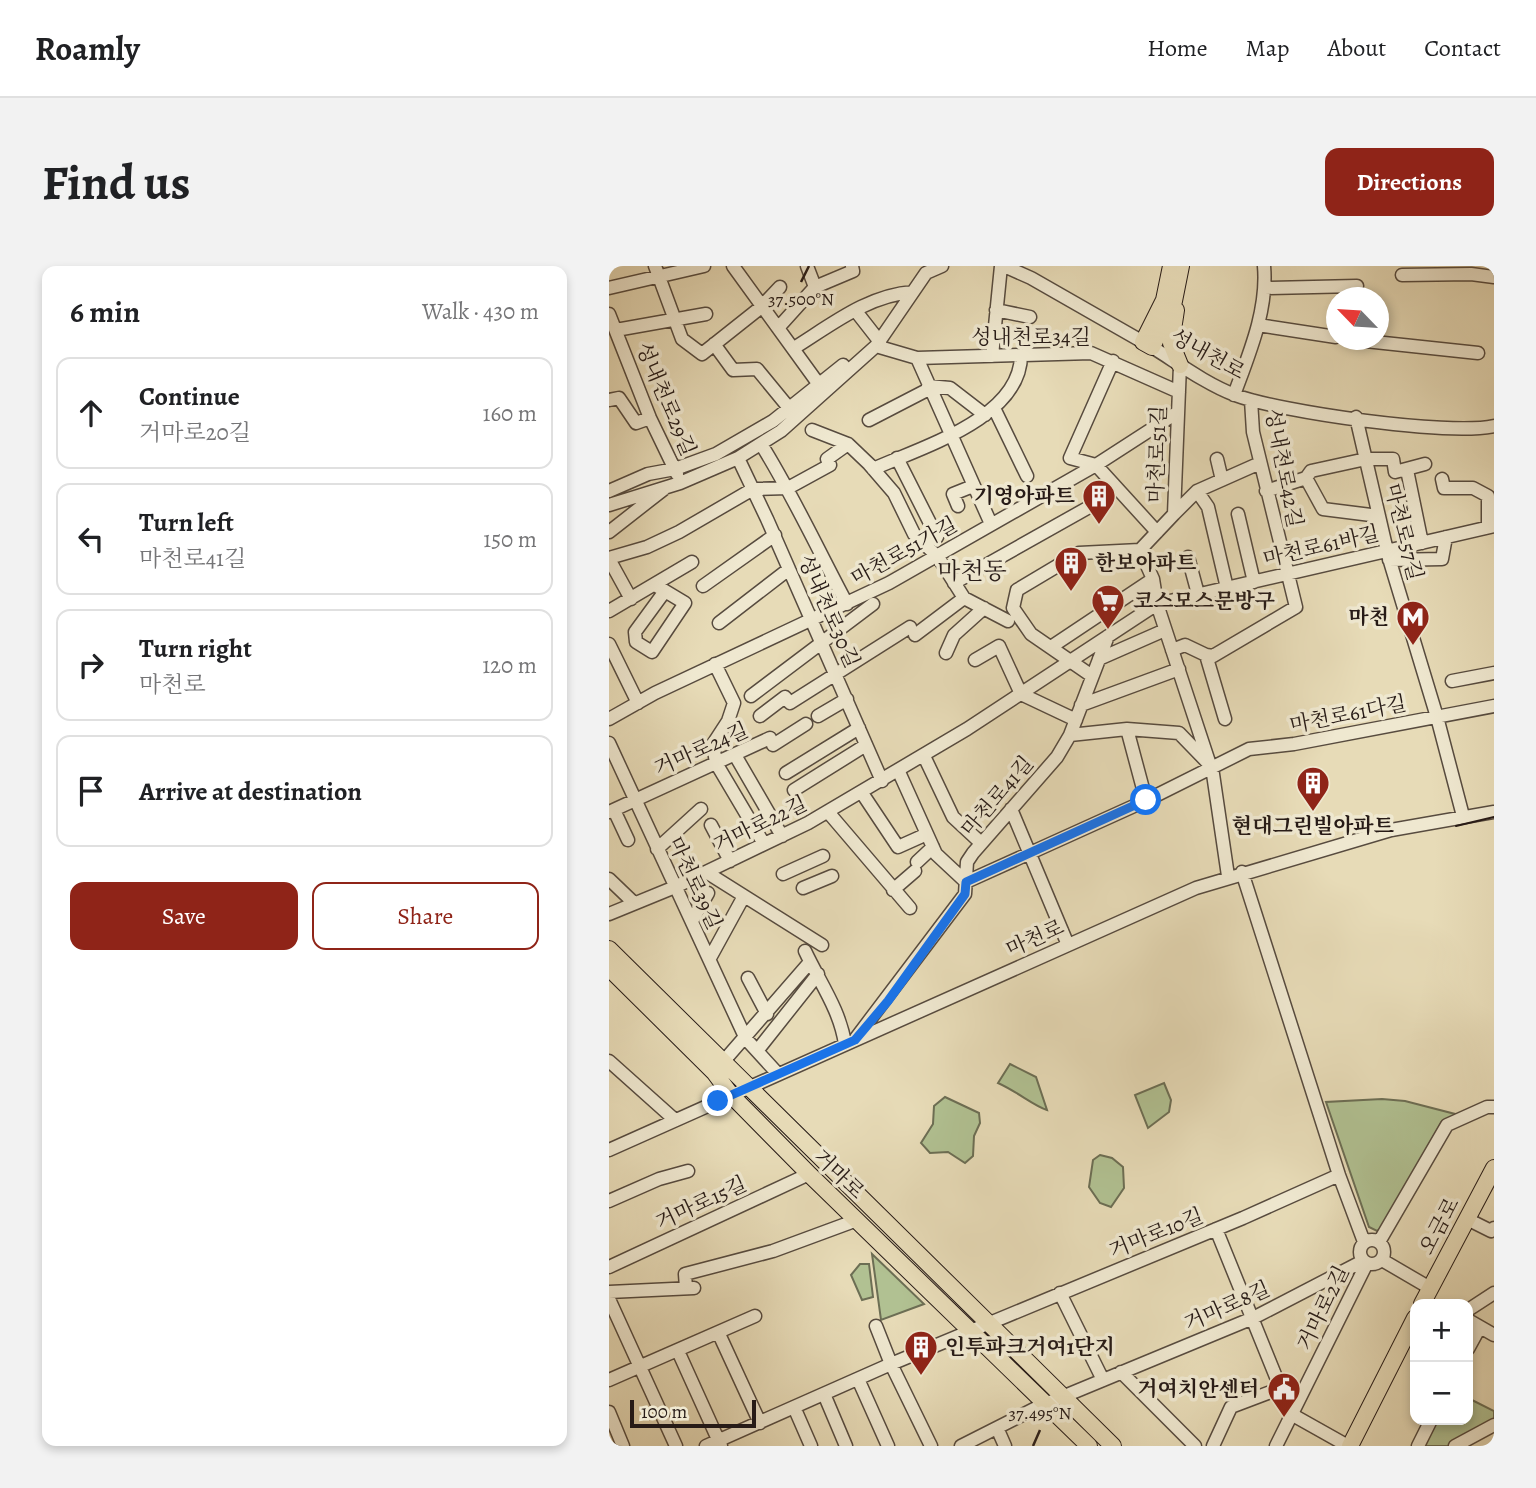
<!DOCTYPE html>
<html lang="en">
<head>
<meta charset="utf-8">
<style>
	body { margin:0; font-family:Alegreya,"Noto Serif KR",serif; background:#f2f2f2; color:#202124 }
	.controls { position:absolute; right:21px; bottom:21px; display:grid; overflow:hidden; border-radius:14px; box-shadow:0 4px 10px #0003 }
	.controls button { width:63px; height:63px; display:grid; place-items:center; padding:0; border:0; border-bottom:2px solid #e0e0e0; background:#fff; color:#202124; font:35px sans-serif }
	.compass { position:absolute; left:717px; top:21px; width:63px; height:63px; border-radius:50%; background:#fff; box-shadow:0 4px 10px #0003; rotate:295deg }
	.scale { position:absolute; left:21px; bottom:18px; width:126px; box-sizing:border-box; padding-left:7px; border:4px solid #271b17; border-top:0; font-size:19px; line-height:24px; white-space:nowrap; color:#271b17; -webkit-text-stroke:5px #efe8d0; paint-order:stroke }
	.stop { position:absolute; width:21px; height:21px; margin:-16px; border:5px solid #1a73e8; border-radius:50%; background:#fff }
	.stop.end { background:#1a73e8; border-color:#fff; box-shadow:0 2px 7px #0008 }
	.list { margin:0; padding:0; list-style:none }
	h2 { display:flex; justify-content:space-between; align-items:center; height:91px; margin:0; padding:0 28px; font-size:30px }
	h2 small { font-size:23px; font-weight:400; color:#757577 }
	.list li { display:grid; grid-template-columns:46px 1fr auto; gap:21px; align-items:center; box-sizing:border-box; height:112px; margin:0 14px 14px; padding:0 14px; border:2px solid #e0e0e0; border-radius:14px }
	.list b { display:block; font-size:26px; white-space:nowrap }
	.list p { margin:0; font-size:23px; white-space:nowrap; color:#757577 }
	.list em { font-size:23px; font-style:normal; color:#757577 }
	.actions { display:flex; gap:14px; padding:21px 28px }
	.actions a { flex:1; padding:16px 0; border:2px solid #8f2418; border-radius:14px; text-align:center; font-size:24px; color:#8f2418 }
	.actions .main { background:#8f2418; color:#fff }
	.icon { flex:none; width:38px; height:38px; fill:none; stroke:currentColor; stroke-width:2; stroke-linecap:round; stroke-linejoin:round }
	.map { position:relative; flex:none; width:885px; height:1180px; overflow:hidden; border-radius:14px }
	header { display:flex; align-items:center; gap:42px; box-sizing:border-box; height:98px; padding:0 35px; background:#fff; border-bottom:2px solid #e0e0e0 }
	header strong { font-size:33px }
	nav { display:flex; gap:38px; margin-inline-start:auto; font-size:24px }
	.intro { display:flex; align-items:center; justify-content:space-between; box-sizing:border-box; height:168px; padding:0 42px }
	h1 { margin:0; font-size:49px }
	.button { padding:18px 32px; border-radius:14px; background:#8f2418; color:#fff; font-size:24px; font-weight:700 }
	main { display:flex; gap:42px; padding:0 42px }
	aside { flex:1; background:#fff; border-radius:14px; box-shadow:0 4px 10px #0003 }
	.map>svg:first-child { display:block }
	.green { fill:#b1c192; stroke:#6c6e54; stroke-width:2 }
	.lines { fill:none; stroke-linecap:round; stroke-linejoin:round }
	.minor-casing { stroke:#574b3f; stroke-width:15 }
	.major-casing { stroke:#271b17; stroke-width:18 }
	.minor { stroke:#efe8d0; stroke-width:12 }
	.major { stroke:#e7dbb7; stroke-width:16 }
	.tram { stroke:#271b17; stroke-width:2 }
	.route { stroke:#1a73e8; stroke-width:9 }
	.ticks { fill:none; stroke:#271b17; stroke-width:2.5 }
	.labels { text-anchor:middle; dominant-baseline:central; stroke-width:7; stroke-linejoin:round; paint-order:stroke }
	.street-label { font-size:21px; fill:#271b17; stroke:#efe8d0 }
	.poi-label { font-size:21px; font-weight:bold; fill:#271b17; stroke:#efe8d0; text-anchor:end }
	.quarter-label { font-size:24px; fill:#271b17; stroke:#efe8d0 }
	.ticks-label { font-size:18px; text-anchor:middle; fill:#271b17; stroke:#efe8d0; stroke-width:7; stroke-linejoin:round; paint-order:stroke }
</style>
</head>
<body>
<header>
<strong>Roamly</strong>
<nav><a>Home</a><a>Map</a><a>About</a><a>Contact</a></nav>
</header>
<div class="intro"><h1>Find us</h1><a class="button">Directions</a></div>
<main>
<aside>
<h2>6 min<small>Walk · 430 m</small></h2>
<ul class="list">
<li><svg class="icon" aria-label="ahead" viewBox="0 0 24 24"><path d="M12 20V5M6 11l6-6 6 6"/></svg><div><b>Continue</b><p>거마로20길</p></div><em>160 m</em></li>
<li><svg class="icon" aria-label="left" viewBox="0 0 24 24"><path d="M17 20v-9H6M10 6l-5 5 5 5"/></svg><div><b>Turn left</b><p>마천로41길</p></div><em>150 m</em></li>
<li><svg class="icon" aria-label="right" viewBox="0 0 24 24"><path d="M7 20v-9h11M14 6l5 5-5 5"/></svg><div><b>Turn right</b><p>마천로</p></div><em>120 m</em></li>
<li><svg class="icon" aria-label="arrive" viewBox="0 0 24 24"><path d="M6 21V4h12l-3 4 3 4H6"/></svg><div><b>Arrive at destination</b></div></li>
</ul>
<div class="actions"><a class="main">Save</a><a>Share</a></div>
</aside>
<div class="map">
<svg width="885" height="1180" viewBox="0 0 885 1180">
	<rect width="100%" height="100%" fill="#e7dbb7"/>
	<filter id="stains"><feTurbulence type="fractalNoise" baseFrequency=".00286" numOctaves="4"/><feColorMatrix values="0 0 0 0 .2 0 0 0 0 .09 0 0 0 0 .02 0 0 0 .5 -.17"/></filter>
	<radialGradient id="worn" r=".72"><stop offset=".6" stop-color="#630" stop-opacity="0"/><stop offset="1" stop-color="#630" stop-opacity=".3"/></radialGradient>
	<!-- green -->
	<path class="green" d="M 401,798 L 427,811 L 438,844 C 425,840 409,826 389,817 Z
		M 555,817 L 562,834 L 560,846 L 539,862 L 526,829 Z
		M 336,831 L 370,847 L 371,857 L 365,870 L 364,890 L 356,897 L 339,886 L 321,887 L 312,877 L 324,858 L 325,840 Z
		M 773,833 L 796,835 L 850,849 L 833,855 L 774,962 L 768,965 L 760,961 L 717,836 Z
		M 491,889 L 503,892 L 514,901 L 515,922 L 502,941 L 491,937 L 480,921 L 484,894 Z
		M 263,988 L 315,1038 L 272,1054 Z
		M 251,998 L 260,998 L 264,1031 L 253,1034 L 242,1009 Z
		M 859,1132 L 885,1145 L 885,1159 L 846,1180 L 809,1180 L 822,1154 L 859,1154 Z"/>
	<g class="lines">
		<defs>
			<path id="minor" d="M 46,0 L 73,73 L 93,88 L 151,42 L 171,21
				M 124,0 L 211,120
				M 198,0 L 206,21
				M 395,0 L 422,12 L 534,76
				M 793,9 L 862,8 L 885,11
				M 0,22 L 95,0
				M 656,22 L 748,20
				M 246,44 L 271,76
				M 387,44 L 421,51
				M 0,48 L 41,152 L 68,208
				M 649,59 L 727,71
				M 169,62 L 206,21 L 244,5 L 243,0
				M 7,64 L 97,48
				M 747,74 L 869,87
				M 105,78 L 124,104 L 148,103 L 180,142
				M 267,80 L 308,92 L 482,87 L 570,126
				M 543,81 C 569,97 597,118 626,129 C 671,146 840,170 885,160
				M 185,82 C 222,59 259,29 304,26
				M 383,90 L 392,0
				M 308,92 L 382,258
				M 504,95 L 461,192 L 487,199 L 548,266
				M 571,99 L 565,248 L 531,284 L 544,313 L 548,338 L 604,508 L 619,610
				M 319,120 L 341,122 L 376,149
				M 625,129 C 640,88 659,44 655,0
				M 0,134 L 10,132 L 27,157 L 41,152
				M 385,142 L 418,210
				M 747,151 L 779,289 L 828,451 L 854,550
				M 260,154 L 320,123
				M 203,164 L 239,178 L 260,198 L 285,227 L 305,268 L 329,291 L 355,332 L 399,355
				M 152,178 C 184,229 209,284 238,338
				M 129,192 L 158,253 L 273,515
				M 288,192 L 328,271 L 314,277
				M 218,193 L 239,178
				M 608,193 L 613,214
				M 264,203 C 313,181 412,152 412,89
				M 798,204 L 813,277
				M 697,212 L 714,243 L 770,250
				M 833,213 L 835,222 L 864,222 L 879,230 L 879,261
				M 0,225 L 39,208 L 66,203 L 107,188 L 164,155 L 234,99
				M 588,225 L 599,241 L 618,322
				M 657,225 L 697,212 L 702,205 L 757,193 L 784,193 L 786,206 L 816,198
				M 0,239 L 71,217 L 129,192 L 172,165 L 267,80 L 317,7 L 333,0
				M 349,240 L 344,228 L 364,220
				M 565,248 L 588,225 L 651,197
				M 629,248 L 645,316
				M 0,266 L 55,223
				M 579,291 L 589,328
				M 0,292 L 38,281 L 70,266 L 144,223 L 179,222 L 221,199
				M 0,293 L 22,333
				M 780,294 L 833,293 L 837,271
				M 345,317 L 482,240
				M 46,319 L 76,337 L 43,386 L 27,376 L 26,366 L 56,325
				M 94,320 L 166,269
				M 0,345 L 83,296
				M 110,357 L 180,303
				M 306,369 L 355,332
				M 0,378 L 29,437
				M 442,381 L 544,313
				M 563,384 L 576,379 L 597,389 L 616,453
				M 337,387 L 345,369 L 375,342
				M 597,389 L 604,390 L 687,341 L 644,166 L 642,134
				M 490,393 L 556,364
				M 366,394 L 390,380 L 412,428 L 467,454
				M 106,398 L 125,437 L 119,455 L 104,478 L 107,497 L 155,578
				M 483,410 L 422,368 L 404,342 L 408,324 L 470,287 L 531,284
				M 843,415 L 885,407
				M 142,430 L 264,338
				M 472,439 L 570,403
				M 151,450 L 176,431 L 181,437 L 301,361
				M 209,450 L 238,433
				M 0,453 L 46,427 L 280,317 L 487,199 L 569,146
				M 518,463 L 537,534
				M 461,469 L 518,463 L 570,467 L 600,498
				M 0,477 L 137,773 L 169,808
				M 164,479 L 197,458
				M 126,489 L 173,570
				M 315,490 L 344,551 L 372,577
				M 290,506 L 327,588 L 357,616
				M 177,507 L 250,462
				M 185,524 L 257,479
				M 253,527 L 289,581 L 318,568
				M 402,543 L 459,679
				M 5,544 L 19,574
				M 0,546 L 161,472
				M 219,546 L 301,642
				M 102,559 L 121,595
				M 48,583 L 92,543
				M 308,596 L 324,581
				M 97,606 L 213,679
				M 633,606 L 730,909 L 755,976
				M 174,608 L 214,590
				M 0,613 L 24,636
				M 357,616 L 536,535 L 640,483 L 685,478 L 885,440
				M 194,622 L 223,610
				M 284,624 L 306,605
				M 0,648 L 66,621 L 199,557 L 358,463 L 548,338 L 885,260
				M 83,655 L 99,627
				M 196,685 C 211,717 231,744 236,778
				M 101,692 L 135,630
				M 139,712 L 158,748
				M 247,772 L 356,628 L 358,596 L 364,587 L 448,491 L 461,469 L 499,370
				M 148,785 L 209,708
				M 0,795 L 66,854
				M 114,796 L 201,696
				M 0,884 L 587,622 L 782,564 L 885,546
				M 0,935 L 50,913 L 79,905
				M 858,953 L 882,965 L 885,962
				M 607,963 L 682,1148 L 739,1180
				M751 986a12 12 0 1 1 24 0a12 12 0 1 1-24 0Z
				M 770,976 L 838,859 L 878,841 L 885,841
				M 773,994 L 821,1022
				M 0,1001 L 200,908
				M 77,1022 L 76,1008 L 164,985 L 248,954
				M 0,1026 L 85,1022
				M 451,1027 L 494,1114
				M 0,1033 L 67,1180
				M 859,1044 L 885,1027
				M 859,1054 L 885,1069
				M 267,1060 L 282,1098 L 322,1180
				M 110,1068 L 151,1157
				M 859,1083 L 871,1061
				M 69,1085 L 112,1180
				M 512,1106 L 586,1180
				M 249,1113 L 279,1180
				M 0,1114 L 146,1050
				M 215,1128 L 237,1180
				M 185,1141 L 202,1180
				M 0,1146 L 14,1180
				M 389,1164 L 396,1180
				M 97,1180 L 282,1098 L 634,952 L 730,909
				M 352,1180 L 429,1141 L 644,1052 L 754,995
				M 604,1180 L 622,1141 L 672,1122
				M 667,1180 L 758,997
				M 809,1180 L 822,1154
				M 846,1180 L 885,1159"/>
			<path id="major" d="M 562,0 L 555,34 L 534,76 L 543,81 L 565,35 L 572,0
				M 567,44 L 562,77 L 571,99
				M 0,683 L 504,1180
				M 0,702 L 105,806 L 122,829 L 200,908 L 480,1180
				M 813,1038 L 885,902
				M 741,1180 L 806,1052"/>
		</defs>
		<!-- minor casing -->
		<use href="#minor" class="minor-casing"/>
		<!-- major casing -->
		<use href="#major" class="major-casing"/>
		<!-- minor -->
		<use href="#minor" class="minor"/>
		<!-- major -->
		<use href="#major" class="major"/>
		<!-- tram -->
		<path class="tram" d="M 847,560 L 885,551"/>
	</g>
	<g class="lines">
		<!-- route -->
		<path class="route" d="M 109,835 L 246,774 L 279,735 L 356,628 L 357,616 L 537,534"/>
	</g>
	<!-- ticks -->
	<path class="ticks" d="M 192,16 L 200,0M 424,1180 L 431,1164"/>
	<!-- icons -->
	<defs>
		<symbol id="building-pin" viewBox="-11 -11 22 30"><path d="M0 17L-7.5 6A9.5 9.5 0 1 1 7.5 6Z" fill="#8f2418" stroke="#efe8d0"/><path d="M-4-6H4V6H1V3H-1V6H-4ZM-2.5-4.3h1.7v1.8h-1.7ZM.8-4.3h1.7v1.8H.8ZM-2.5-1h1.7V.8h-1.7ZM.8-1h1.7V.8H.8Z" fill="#fff"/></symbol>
		<symbol id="supermarket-pin" viewBox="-11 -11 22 30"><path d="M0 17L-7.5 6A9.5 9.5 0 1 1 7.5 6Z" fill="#8f2418" stroke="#efe8d0"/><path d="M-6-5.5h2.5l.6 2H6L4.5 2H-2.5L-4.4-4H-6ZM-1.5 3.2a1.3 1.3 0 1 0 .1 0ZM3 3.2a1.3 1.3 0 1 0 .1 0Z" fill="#fff"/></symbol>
		<symbol id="metro-pin" viewBox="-11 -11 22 30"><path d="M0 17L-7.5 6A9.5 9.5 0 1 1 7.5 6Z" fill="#8f2418" stroke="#efe8d0"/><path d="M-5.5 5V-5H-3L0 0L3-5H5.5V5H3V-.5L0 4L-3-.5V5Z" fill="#fff"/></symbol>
		<symbol id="civic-pin" viewBox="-11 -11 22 30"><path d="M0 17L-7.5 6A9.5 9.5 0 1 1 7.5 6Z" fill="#8f2418" stroke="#efe8d0"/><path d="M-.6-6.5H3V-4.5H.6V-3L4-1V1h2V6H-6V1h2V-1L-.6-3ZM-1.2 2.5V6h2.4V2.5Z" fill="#fff"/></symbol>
	</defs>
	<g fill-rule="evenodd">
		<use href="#building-pin" x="471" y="211" width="38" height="52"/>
		<use href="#building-pin" x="443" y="278" width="38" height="52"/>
		<use href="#supermarket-pin" x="480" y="316" width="38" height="52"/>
		<use href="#metro-pin" x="785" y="332" width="38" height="52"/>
		<use href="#building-pin" x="685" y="498" width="38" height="52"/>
		<use href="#building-pin" x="293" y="1062" width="38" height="52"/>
		<use href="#civic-pin" x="656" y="1104" width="38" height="52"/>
	</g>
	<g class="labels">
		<!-- street labels -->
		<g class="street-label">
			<text x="422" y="71">성내천로34길</text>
			<text transform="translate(599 88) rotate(29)">성내천로</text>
			<text transform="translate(57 133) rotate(67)">성내천로29길</text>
			<text transform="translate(548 188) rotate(-88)">마천로51길</text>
			<text transform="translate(675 202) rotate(79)">성내천로42길</text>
			<text transform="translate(795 266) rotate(76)">마천로57길</text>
			<text transform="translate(712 280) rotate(-13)">마천로61바길</text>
			<text transform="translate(295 285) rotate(-29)">마천로51가길</text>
			<text transform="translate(220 345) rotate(66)">성내천로30길</text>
			<text transform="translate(739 448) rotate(-11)">마천로61다길</text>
			<text transform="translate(92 483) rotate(-24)">거마로24길</text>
			<text transform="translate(388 530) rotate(-49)">마천로41길</text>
			<text transform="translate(151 558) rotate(-26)">거마로22길</text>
			<text transform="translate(86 617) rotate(65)">마천로39길</text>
			<text transform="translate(426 672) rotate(-24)">마천로</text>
			<text transform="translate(230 908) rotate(44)">거마로</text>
			<text transform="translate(92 937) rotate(-25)">거마로15길</text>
			<text transform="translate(830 960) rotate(-62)">오금로</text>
			<text transform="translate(547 967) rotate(-22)">거마로10길</text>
			<text transform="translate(618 1040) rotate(-24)">거마로8길</text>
			<text transform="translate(714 1042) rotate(-64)">거마로2길</text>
		</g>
		<!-- poi labels -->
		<g class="poi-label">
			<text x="466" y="230">기영아파트</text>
			<text x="486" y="297" text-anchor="start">한보아파트</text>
			<text x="524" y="335" text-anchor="start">코스모스문방구</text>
			<text x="780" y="351">마천</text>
			<text x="704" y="560" text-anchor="middle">현대그린빌아파트</text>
			<text x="336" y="1081" text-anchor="start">인투파크거여1단지</text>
			<text x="650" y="1123">거여치안센터</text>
		</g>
		<!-- quarter labels -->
		<g class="quarter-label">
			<text x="363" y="305">마천동</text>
		</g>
	</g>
	<g class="ticks-label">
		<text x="192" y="39">37.500°N</text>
		<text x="431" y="1153">37.495°N</text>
	</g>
	<rect width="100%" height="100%" filter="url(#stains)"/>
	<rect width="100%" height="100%" fill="url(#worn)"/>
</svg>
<div class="controls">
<button>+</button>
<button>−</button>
</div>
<svg class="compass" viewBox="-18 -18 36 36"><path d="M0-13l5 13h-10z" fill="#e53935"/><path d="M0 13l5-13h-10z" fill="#757577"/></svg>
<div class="scale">100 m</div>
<div class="stop" style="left:537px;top:534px"></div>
<div class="stop end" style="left:109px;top:835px"></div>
</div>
</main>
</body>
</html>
